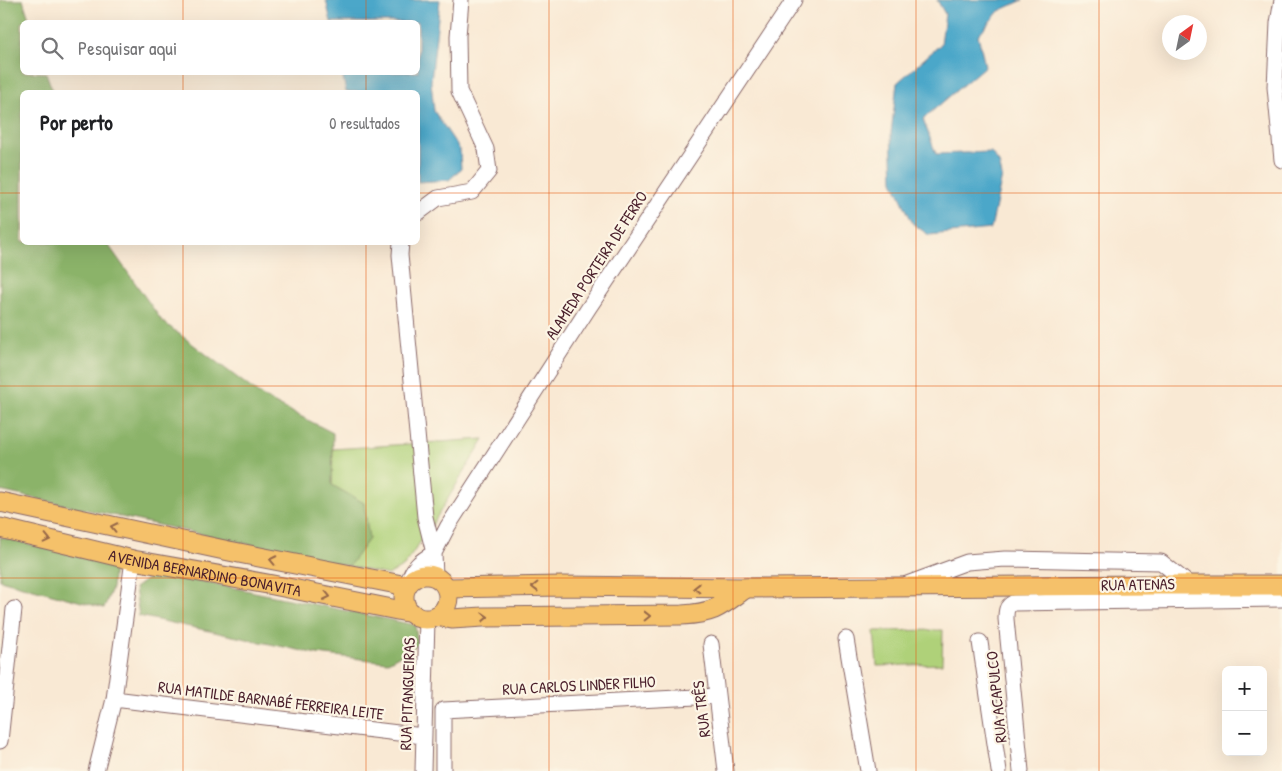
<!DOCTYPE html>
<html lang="pt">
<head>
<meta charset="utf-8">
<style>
	body { margin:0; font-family:"Patrick Hand",sans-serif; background:#f6f6f6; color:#202124 }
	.controls { position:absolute; right:15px; bottom:15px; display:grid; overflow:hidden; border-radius:8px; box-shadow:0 5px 20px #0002 }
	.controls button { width:45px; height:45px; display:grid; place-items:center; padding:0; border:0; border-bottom:1px solid #e0e0e0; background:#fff; color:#202124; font:25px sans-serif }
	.compass { position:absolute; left:1162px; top:15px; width:45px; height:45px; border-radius:50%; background:#fff; box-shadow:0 5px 20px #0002; rotate:33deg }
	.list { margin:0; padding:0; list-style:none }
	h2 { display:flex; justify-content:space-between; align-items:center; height:65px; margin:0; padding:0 20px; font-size:21px }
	h2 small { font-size:16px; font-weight:400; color:#757577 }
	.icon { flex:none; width:28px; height:28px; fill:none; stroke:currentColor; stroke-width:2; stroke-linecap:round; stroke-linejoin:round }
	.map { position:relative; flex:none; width:1282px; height:771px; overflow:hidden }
	.search { position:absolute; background:#fff; box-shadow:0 5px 20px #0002; left:20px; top:20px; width:400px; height:55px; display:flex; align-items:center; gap:12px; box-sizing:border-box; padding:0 18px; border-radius:8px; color:#757577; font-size:19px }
	.panel { position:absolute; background:#fff; box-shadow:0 5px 20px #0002; left:20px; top:90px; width:400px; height:155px; border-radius:8px }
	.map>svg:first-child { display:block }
	.green { fill:#afd179; stroke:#7c7852 }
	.forest { fill:#8bb369; stroke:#6a694a }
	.water { fill:#4ba7c9; stroke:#4a637a }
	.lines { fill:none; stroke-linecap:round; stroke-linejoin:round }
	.minor-casing { stroke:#876666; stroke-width:17 }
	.major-casing { stroke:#876666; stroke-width:21 }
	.minor { stroke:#fff; stroke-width:15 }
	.major { stroke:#f5c16b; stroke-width:19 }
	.oneway { stroke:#976848 }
	.grid { fill:none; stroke:#e8590c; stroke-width:1; stroke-opacity:0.55 }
	.labels { text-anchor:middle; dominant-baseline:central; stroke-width:4.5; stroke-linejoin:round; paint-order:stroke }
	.street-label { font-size:16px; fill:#4a1f2b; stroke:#fcf5e5 }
</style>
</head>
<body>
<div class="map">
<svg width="1282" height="771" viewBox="0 0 1282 771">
	<rect width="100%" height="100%" fill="#fcf5e5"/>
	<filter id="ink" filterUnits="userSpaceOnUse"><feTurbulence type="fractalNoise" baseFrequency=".02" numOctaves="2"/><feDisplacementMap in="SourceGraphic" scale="10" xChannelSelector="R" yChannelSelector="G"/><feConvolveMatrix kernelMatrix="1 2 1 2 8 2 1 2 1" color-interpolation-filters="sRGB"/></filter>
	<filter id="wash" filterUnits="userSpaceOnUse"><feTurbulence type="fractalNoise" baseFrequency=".0096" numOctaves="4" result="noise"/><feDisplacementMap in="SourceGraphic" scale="20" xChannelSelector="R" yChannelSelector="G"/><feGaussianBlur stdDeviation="1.12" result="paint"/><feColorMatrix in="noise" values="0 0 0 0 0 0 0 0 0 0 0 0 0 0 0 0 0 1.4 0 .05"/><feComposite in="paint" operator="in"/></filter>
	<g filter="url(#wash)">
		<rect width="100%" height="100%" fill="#f9e9d4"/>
		<!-- green -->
		<path class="green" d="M 484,439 L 432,525 L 404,566 L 388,575 L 349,566 L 332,485 L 333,449 Z
			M 943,630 L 942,664 L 877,666 L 874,631 Z"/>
		<!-- forest -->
		<path class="forest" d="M 0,0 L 23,0 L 30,22 L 22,22 L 22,72 L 46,73 L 53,92 L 22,92 L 22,242 L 107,243 L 162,321 L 263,397 L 333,433 L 332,485 L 364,503 L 369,539 L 349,566 L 0,491 Z
			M 0,537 L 114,565 L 112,588 L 104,608 L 0,580 Z
			M 157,572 L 415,625 L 418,645 L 388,662 L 317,654 L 139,616 L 135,588 Z"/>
		<!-- water -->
		<path class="water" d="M 326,0 L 440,0 L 431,81 L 434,111 L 460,150 L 461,169 L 449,180 L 418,182 L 418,92 L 346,92 L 342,73 L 418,72 L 418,22 L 331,22 Z
			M 937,0 L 1023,0 L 999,11 L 978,35 L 985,66 L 923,119 L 936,154 L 991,152 L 999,163 L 1002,176 L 991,229 L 929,235 L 913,224 L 893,181 L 891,133 L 897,83 L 941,44 L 945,14 Z"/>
	</g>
	<g filter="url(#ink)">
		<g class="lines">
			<defs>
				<path id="minor" d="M 1282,0 L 1278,23 L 1275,87 L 1282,160
					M 418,213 L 438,198 L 472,192 L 489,171 L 486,149 L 459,91 L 458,36 L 461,0
					M 401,242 L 400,255 L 425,517 L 434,553
					M 435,576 L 434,553 L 448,526 L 588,309 L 794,0
					M 408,583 C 412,567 420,561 434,553
					M 907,584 L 967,562 L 1005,559 L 1161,562 L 1190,585
					M 846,639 L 868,771
					M 980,642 L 999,771
					M 711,644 L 726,771
					M 114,699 L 423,736
					M 0,741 L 14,609
					M 96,771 L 114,699 L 133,560
					M 423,771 L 427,619
					M 443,771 L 443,710 L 716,696
					M 1021,771 L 1006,619 C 1006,612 1006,606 1013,603 L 1282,599"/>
				<g id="major">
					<path d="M 0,502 L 229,551 L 407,586"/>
					<path id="s1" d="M 0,528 L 133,560 L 273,585 L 412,613"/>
					<circle cx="426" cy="597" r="22"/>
					<path d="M 447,588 L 563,586 L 746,588 L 1157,585 L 1282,585"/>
					<path d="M 436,616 L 452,619 L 483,617 L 682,615 C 715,613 720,607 746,588"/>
				</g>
			</defs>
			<!-- minor casing -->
			<use href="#minor" class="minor-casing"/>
			<!-- major casing -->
			<use href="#major" class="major-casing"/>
			<!-- minor -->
			<use href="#minor" class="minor"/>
			<!-- major -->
			<use href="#major" class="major"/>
		</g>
		<!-- one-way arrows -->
		<defs><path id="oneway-chevron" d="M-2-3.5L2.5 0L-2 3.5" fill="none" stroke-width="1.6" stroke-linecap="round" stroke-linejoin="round" transform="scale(1.25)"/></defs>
		<g class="oneway">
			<use href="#oneway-chevron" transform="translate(114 527) rotate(-168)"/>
			<use href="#oneway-chevron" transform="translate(47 539) rotate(13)"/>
			<use href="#oneway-chevron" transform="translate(273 560) rotate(-168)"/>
			<use href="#oneway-chevron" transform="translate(535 587) rotate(179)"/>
			<use href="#oneway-chevron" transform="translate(697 588) rotate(-179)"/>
			<use href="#oneway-chevron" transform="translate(327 596) rotate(12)"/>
			<use href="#oneway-chevron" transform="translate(647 616) rotate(-1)"/>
			<use href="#oneway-chevron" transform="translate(485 617) rotate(-2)"/>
		</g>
	</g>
	<!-- grid -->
	<path class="grid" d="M 183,0 L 183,22M 366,0 L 366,22M 549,0 L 549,771M 733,0 L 733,771M 916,0 L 916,771M 1099,0 L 1099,771M 183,72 L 183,92M 366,72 L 366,92M 0,193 L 22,193M 418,193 L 1282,193M 183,242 L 183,771M 366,242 L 366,771M 0,386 L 1282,386M 0,578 L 1282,578"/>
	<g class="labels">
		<!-- street labels -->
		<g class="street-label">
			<text transform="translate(596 265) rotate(-57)">ALAMEDA PORTEIRA DE FERRO</text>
			<text stroke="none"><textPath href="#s1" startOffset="210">AVENIDA BERNARDINO BONAVITA</textPath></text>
			<text transform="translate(1138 584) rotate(-1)">RUA ATENAS</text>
			<text transform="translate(579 685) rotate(-3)">RUA CARLOS LINDER FILHO</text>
			<text transform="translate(407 694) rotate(-88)">RUA PITANGUEIRAS</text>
			<text transform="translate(996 697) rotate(-96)">RUA ACAPULCO</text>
			<text transform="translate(271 700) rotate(7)">RUA MATILDE BARNABÉ FERREIRA LEITE</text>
			<text transform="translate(701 709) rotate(-97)">RUA TRÊS</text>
		</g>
	</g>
</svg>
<div class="controls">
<button>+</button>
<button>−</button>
</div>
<svg class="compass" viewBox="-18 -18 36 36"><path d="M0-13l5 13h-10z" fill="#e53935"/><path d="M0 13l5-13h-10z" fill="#757577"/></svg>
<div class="search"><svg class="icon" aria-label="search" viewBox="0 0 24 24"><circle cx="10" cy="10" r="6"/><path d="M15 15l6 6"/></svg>Pesquisar aqui</div>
<section class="panel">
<h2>Por perto<small>0 resultados</small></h2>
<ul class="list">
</ul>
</section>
</div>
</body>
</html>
